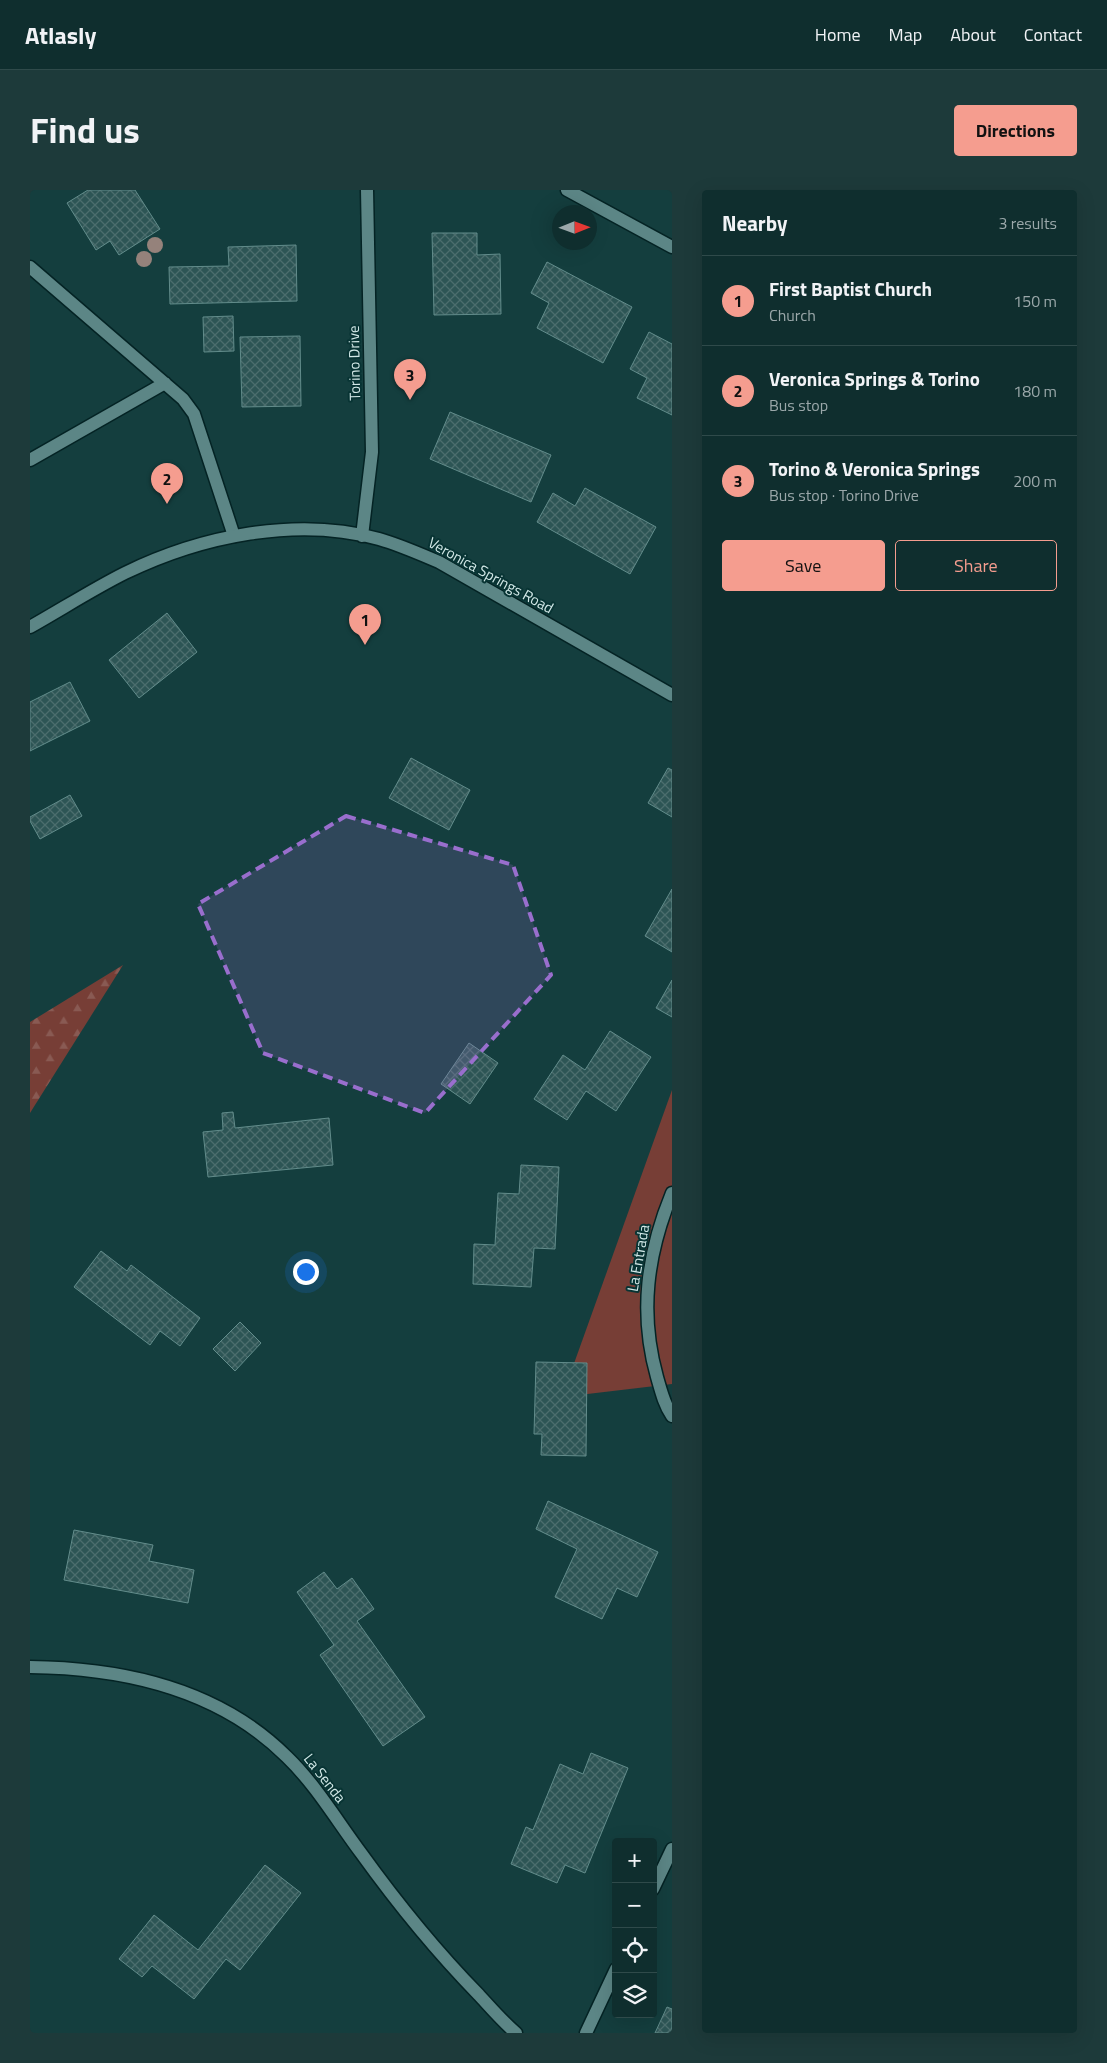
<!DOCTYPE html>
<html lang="en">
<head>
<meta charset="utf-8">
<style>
	body { margin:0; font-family:"Titillium Web",sans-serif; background:#1d3a3a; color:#f1f3f6 }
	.controls { position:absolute; right:15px; bottom:15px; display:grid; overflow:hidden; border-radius:5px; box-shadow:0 5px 20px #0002 }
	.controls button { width:45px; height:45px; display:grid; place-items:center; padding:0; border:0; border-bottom:1px solid #2f4a4a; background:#0f2e2e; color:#f1f3f6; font:25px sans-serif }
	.compass { position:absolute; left:522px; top:15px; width:45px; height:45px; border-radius:50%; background:#0f2e2e; box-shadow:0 5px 20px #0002; rotate:89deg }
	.you { position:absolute; left:275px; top:1081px; width:18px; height:18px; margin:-12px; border:4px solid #fff; border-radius:50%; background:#1a73e8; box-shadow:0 0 0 8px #1a73e833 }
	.badge { display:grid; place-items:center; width:32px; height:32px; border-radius:50%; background:#f59d8f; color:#111; font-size:16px; font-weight:700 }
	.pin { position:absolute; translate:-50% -41px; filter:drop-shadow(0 1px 2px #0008) }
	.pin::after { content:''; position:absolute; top:26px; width:18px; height:15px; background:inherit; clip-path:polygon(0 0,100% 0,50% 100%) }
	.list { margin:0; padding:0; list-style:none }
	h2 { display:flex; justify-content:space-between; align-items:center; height:65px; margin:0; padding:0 20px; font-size:21px }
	h2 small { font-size:16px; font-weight:400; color:#9ba8aa }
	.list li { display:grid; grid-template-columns:32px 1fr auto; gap:15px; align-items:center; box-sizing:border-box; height:90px; padding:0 20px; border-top:1px solid #2f4a4a }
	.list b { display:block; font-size:19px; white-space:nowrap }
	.list p { margin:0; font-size:16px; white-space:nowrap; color:#9ba8aa }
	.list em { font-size:16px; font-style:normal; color:#9ba8aa }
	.actions { display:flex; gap:10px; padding:15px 20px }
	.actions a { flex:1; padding:11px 0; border:1px solid #f59d8f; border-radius:5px; text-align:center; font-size:18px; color:#f59d8f }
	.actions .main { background:#f59d8f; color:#111 }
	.icon { flex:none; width:28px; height:28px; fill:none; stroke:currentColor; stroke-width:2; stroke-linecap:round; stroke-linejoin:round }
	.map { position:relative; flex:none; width:642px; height:1843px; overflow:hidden; border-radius:5px }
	header { display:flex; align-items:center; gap:30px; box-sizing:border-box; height:70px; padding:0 25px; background:#0f2e2e; border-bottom:1px solid #2f4a4a }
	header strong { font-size:24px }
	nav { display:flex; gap:28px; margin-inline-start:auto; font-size:18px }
	.intro { display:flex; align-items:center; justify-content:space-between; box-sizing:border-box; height:120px; padding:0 30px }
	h1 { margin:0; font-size:35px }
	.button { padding:12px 22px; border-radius:5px; background:#f59d8f; color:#111; font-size:18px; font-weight:700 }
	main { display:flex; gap:30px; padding:0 30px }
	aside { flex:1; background:#0f2e2e; border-radius:5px; box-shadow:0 5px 20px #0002 }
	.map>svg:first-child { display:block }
	.green { fill:#773e36 }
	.forest { fill:url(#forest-firs) }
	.building { fill:url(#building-cross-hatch); stroke:#628c8b }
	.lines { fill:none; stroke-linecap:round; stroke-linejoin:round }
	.service-casing { stroke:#042324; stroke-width:15 }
	.minor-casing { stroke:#042324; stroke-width:15 }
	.tertiary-casing { stroke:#042324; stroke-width:15 }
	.service { stroke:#5c8686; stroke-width:12 }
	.minor { stroke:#5c8686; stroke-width:12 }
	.tertiary { stroke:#5c8686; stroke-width:12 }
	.tree { fill:#95827b }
	.marked { fill:#996ecd; fill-opacity:0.2; stroke:#996ecd; stroke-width:4; stroke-dasharray:10 6; stroke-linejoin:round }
	.labels { text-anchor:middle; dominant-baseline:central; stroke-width:4; stroke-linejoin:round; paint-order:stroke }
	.street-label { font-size:15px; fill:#d2e8e7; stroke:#083434 }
</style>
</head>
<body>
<header>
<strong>Atlasly</strong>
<nav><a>Home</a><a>Map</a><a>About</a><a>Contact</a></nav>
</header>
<div class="intro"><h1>Find us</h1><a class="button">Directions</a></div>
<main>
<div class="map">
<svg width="642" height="1843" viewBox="0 0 642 1843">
	<defs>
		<pattern id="forest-firs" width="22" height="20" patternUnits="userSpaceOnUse" patternTransform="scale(1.25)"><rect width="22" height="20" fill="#773e36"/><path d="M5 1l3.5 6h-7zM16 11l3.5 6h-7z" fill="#895a53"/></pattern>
		<pattern id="building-cross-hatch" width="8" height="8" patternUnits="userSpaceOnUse" patternTransform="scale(1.25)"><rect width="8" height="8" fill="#2d5555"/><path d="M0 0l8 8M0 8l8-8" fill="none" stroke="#4b6d6d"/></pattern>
	</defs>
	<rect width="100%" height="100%" fill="#143e3e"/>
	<!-- green -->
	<path class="green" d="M 642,900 L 642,1194 L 532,1207 Z"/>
	<!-- forest -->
	<path class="forest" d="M 93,775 L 0,923 L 0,832 Z"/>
	<!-- building -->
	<path class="building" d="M 58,0 L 105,0 L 130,39 L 89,65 L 80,51 L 66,60 L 37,13 Z
		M 402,43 L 447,43 L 447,65 L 470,64 L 471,124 L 404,125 Z
		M 266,55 L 267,111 L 140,114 L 139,77 L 199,76 L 198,57 Z
		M 517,72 L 602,117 L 573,173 L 507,138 L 519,113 L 501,103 Z
		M 203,126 L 204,161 L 174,162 L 173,127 Z
		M 619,142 L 642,154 L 642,225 L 607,208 L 617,188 L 600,179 Z
		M 270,146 L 271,216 L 212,217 L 210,147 Z
		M 420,222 L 521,265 L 501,312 L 400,269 Z
		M 555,298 L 626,337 L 600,384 L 507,332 L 523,303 L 545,316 Z
		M 137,423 L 167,462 L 109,508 L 79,470 Z
		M 40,492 L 60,531 L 0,561 L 0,512 Z
		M 381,568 L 440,600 L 419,640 L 359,608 Z
		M 638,578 L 642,580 L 642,627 L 618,613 Z
		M 40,605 L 52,626 L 10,649 L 0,631 L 0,627 Z
		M 642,699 L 642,762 L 615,746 Z
		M 642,790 L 642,827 L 626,818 Z
		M 580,841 L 621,867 L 586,921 L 556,901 L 537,930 L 504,909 L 533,865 L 555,880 Z
		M 439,853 L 468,873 L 440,914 L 411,894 Z
		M 203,922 L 205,938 L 299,928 L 303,975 L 178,987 L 173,942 L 193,940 L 192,923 Z
		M 491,975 L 529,977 L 525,1059 L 504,1058 L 501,1097 L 443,1094 L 444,1054 L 465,1055 L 468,1003 L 489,1004 Z
		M 71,1061 L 97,1081 L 101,1075 L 170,1128 L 150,1156 L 130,1141 L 120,1155 L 44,1097 Z
		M 210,1132 L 231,1153 L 205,1181 L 183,1159 Z
		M 506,1172 L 557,1173 L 556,1266 L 511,1265 L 512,1244 L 504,1244 Z
		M 518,1311 L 628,1362 L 607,1407 L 587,1398 L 572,1429 L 525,1407 L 547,1359 L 506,1339 Z
		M 44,1340 L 123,1355 L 119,1371 L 164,1380 L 158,1413 L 34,1390 Z
		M 294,1382 L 307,1399 L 322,1388 L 344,1419 L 327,1431 L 395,1527 L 353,1556 L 290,1465 L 304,1455 L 267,1402 Z
		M 561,1563 L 598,1578 L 555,1683 L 535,1675 L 527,1693 L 481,1674 L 496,1637 L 503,1640 L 530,1574 L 553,1584 Z
		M 235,1675 L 271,1703 L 210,1780 L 196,1769 L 164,1809 L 122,1776 L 112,1787 L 89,1769 L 124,1725 L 168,1760 Z
		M 637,1817 L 642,1819 L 642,1843 L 625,1843 Z"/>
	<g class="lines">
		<defs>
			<path id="service" d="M 0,77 L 153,209 L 164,224 L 204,346
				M 0,270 L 135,193"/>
			<path id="minor" d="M 537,0 L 642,57
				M 642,1003 C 617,1064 609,1123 627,1187 C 631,1201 634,1214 642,1226
				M 0,1477 C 93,1478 189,1499 257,1567 C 286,1595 307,1631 331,1663 C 367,1713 406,1761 449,1805 C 461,1818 473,1832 486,1843
				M 623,1699 L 642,1659
				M 556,1843 L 586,1779"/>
			<path id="tertiary" d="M 332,346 L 342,262 L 337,0
				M 0,437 C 32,419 63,399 95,383 C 171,346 267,326 349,349 C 370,355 390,364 409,372 L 642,505"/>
		</defs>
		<!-- service casing -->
		<use href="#service" class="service-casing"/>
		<!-- minor casing -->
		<use href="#minor" class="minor-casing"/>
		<!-- tertiary casing -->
		<use href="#tertiary" class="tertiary-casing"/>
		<!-- service -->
		<use href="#service" class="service"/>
		<!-- minor -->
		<use href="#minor" class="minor"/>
		<!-- tertiary -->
		<use href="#tertiary" class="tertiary"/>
	</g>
	<!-- trees -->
	<g class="tree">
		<circle cx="125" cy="55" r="8"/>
		<circle cx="114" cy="69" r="8"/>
	</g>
	<!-- marked area -->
	<path class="marked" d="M 316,626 L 483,675 L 521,785 L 395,923 L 233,863 L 168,714 Z"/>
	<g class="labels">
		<!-- street labels -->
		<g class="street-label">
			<text transform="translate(324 173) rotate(-91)">Torino Drive</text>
			<text transform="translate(461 385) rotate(29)">Veronica Springs Road</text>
			<text transform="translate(608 1068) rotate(-80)">La Entrada</text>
			<text transform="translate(295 1588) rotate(52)">La Senda</text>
		</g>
	</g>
</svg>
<div class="controls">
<button>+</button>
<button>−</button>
<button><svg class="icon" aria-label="locate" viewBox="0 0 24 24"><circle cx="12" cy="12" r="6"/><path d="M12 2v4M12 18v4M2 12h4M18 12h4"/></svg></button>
<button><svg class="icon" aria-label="layers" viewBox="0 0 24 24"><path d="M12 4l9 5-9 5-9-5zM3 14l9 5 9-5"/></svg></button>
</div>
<svg class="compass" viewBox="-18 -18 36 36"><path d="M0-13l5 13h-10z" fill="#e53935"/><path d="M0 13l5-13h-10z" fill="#9ba8aa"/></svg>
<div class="you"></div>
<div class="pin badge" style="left:335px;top:455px">1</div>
<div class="pin badge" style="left:137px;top:314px">2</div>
<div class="pin badge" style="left:380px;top:210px">3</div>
</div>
<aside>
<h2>Nearby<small>3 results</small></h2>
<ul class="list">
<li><span class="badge">1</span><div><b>First Baptist Church</b><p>Church</p></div><em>150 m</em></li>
<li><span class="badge">2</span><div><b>Veronica Springs &amp; Torino</b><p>Bus stop</p></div><em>180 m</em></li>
<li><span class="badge">3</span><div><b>Torino &amp; Veronica Springs</b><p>Bus stop · Torino Drive</p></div><em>200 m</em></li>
</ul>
<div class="actions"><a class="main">Save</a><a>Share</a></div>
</aside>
</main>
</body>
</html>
